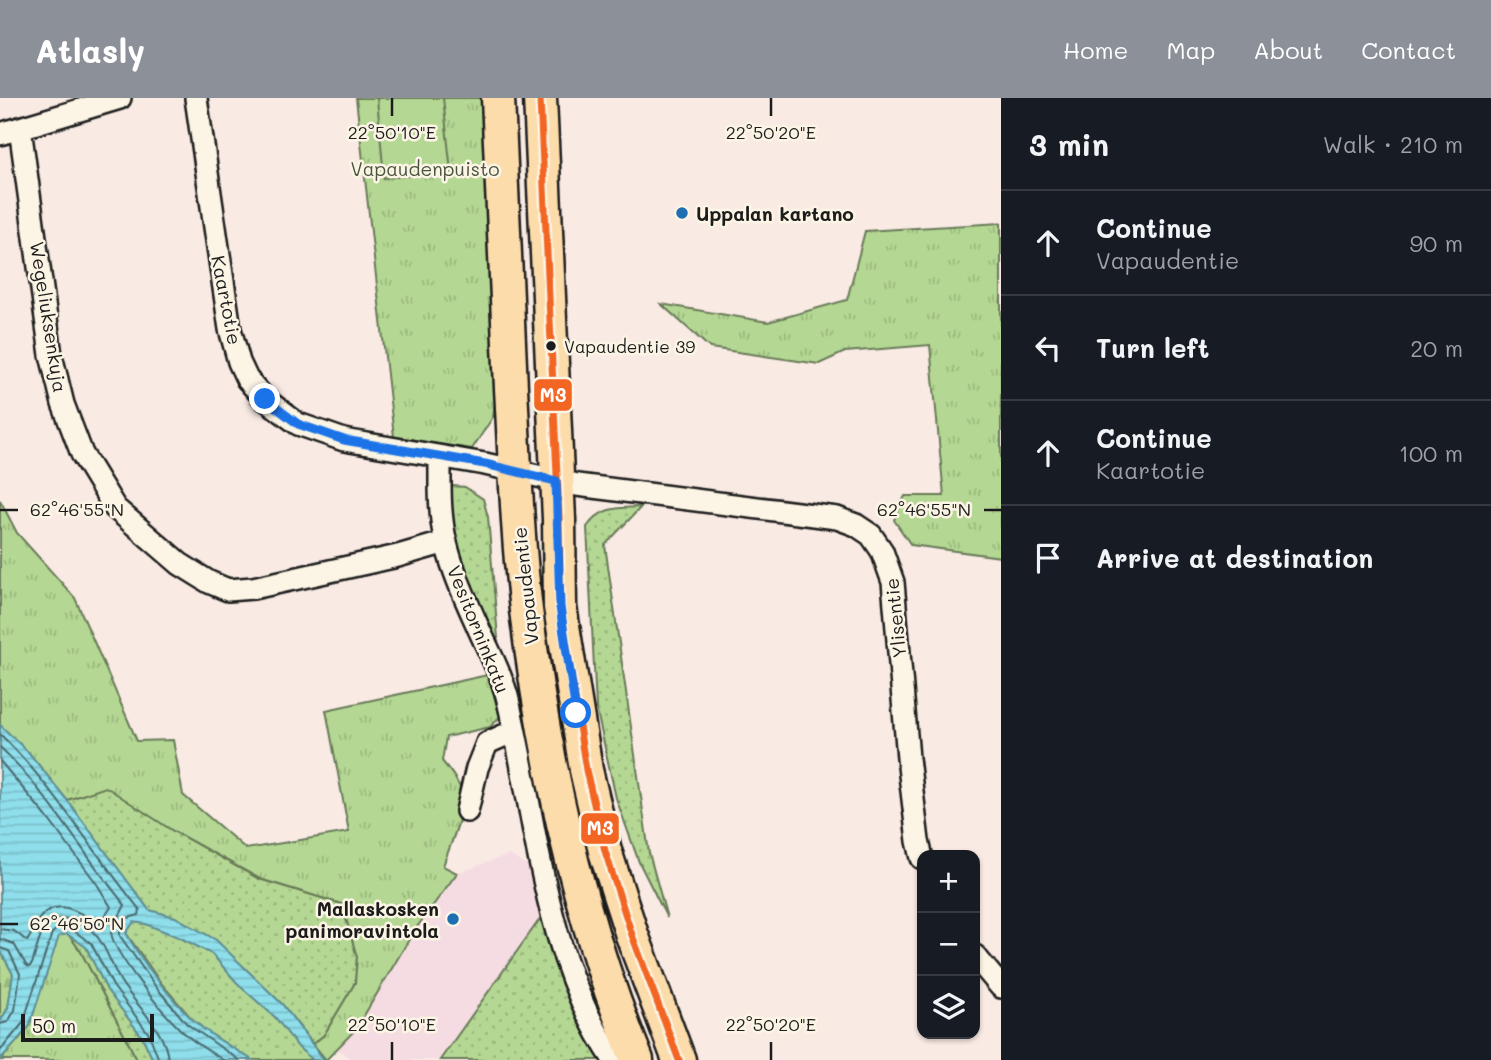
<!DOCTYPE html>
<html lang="en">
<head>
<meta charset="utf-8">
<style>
	body { margin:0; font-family:Mali,sans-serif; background:#242831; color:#f1f3f6 }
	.controls { position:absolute; right:21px; bottom:21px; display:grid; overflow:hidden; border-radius:14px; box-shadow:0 2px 5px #0004 }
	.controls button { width:63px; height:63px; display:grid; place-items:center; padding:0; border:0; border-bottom:2px solid #363941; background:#171b24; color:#f1f3f6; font:35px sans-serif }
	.scale { position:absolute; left:21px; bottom:18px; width:133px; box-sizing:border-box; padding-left:7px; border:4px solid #1c1c1c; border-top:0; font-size:19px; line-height:24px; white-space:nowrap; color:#1c1c1c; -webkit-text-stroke:5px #fcf5e5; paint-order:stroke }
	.stop { position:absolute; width:21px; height:21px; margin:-16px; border:5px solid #1a73e8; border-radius:50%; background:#fff }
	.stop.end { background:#1a73e8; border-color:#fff; box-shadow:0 2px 7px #0008 }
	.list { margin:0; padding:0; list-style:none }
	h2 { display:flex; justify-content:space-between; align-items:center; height:91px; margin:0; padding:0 28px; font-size:30px }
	h2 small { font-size:23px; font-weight:400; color:#9ea1a6 }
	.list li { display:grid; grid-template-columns:46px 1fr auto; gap:21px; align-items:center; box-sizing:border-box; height:105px; padding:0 28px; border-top:2px solid #363941 }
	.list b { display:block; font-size:26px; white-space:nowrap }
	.list p { margin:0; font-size:23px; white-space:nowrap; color:#9ea1a6 }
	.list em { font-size:23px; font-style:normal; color:#9ea1a6 }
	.icon { flex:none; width:38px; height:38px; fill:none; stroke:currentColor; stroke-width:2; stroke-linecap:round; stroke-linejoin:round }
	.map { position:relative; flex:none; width:1001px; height:962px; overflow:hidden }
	header { display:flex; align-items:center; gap:42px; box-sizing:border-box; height:98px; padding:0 35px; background:#8c9099; color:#fff }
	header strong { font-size:33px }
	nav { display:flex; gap:38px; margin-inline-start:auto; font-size:24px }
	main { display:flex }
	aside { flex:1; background:#171b24 }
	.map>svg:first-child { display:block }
	.built { fill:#f5dce2 }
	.grass { fill:url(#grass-dots); stroke:#687a58; stroke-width:2 }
	.forest { fill:url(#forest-firs); stroke:#687a58; stroke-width:2 }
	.park { fill:url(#park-tufts); stroke:#687a58; stroke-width:2 }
	.pitch { fill:#b4d893; stroke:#687a58; stroke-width:2 }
	.water { fill:url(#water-rules); stroke:#609098; stroke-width:2 }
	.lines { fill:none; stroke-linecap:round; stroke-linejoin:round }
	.shore { stroke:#4a6a6f; stroke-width:2 }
	.minor-casing { stroke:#1c1c1c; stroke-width:26 }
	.primary-casing { stroke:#1c1c1c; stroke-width:37 }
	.minor { stroke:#fcf5e5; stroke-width:21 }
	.primary { stroke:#fddcac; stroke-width:32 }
	.bus-1-casing { stroke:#fcf5e5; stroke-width:12 }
	.bus-1 { stroke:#f26522; stroke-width:7 }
	.route { stroke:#1a73e8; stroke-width:9 }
	.ticks { fill:none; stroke:#1c1c1c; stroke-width:2.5 }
	.poi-dot { fill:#1f6fb2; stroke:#fcf5e5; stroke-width:2.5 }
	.bus-dot { fill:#1c1c1c; stroke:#fcf5e5; stroke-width:2.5 }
	.labels { text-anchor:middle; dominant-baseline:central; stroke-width:5; stroke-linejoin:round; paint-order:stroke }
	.bus-label { font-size:17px; fill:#1c1c1c; stroke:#fcf5e5; text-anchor:start }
	.park-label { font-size:19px; fill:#4a5440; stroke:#fcf5e5 }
	.poi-label { font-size:19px; font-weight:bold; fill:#1c1c1c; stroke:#fcf5e5; text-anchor:start }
	.street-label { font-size:19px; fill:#1c1c1c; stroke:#fcf5e5 }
	.ticks-label { font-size:18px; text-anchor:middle; fill:#1c1c1c; stroke:#fcf5e5; stroke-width:5; stroke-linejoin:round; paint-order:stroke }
	.line-badge { stroke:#fcf5e5; stroke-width:2.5 }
	.badge-label { font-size:19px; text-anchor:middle; font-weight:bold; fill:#fff }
</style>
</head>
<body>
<header>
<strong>Atlasly</strong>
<nav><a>Home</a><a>Map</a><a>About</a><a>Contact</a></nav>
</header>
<main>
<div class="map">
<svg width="1001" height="962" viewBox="0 0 1001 962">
	<defs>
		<pattern id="grass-dots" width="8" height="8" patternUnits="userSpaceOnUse" patternTransform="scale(1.75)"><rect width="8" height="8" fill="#b4d893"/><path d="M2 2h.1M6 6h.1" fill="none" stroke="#9ab97e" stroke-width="1.8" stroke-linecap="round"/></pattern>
		<pattern id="forest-firs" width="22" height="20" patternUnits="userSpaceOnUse" patternTransform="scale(1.75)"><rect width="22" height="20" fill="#b4d893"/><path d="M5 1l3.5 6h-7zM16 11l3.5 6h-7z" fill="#9ab97e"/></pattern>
		<pattern id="park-tufts" width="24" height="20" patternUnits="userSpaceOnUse" patternTransform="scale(1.75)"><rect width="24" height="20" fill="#b4d893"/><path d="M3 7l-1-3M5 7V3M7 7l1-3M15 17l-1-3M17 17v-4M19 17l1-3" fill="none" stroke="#9ab97e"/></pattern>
		<pattern id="water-rules" width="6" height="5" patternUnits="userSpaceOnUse" patternTransform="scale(1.75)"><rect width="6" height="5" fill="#8edeeb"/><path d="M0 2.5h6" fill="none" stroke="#7abec9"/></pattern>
	</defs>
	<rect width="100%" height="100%" fill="#f9eae4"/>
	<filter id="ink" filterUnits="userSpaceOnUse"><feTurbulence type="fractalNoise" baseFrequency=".0143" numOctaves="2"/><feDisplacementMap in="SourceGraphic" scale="14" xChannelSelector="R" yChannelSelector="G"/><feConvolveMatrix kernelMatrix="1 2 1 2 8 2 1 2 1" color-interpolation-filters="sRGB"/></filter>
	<g filter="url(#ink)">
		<!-- built -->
		<path class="built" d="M 509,757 L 531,770 L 539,779 L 547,811 L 440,962 L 352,962 L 338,951 L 356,931 L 414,833 L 457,775 Z"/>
		<!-- grass -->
		<path class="grass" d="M 453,388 L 465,389 L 483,401 L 488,419 L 498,540 L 496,542 L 467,477 L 455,442 L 449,395 Z
			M 641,409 L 605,447 L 649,755 L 667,820 L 639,764 L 616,700 L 596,609 L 587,429 C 602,408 618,410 641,409 Z
			M 106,688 L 173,733 L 259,781 L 342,806 L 357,859 L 355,885 L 324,937 L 313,946 L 282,906 L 216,842 L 175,819 L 149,812 L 67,702 Z
			M 547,811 L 606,962 L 440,962 Z
			M 133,824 L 146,826 L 181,840 L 212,856 L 240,888 L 275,919 L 299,950 L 313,962 L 252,962 L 207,934 L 192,921 L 161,885 L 126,835 Z
			M 68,836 L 86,849 L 107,892 L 143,940 L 153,962 L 137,962 L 81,854 Z"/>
		<!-- forest -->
		<path class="forest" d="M 0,852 L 13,876 L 8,910 L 0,924 Z"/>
		<!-- park -->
		<path class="park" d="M 356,0 L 481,0 L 489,95 L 498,284 L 493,319 L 472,351 L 394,339 Z
			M 1001,125 L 1001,459 L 911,447 L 894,422 L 905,398 L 944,398 L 930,247 L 845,254 L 819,266 L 710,250 L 661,206 L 768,224 L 847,202 L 865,133 Z
			M 0,402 L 17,435 L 75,500 L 137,643 L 173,642 L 183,697 L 246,751 L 349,734 L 326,612 L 488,577 L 500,619 L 490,629 L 446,639 L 442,663 C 451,674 459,684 463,697 C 466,710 448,753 443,768 L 457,775 L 414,833 L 356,931 L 326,962 L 313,946 L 324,937 L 355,885 L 357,859 L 342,806 L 260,781 L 173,733 L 106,689 L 67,702 L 29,655 L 0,627 Z
			M 68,836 L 81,854 L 137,962 L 1,962 L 29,929 L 59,837 Z"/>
		<!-- pitch -->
		<path class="pitch" d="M 377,0 L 443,0 L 451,74 L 384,80 Z"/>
		<!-- water -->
		<path class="water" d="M 0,627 L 29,655 L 67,702 L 149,812 L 175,819 L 216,842 L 282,906 L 324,962 L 313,962 L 299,950 L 275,919 L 240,888 L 212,856 L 181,840 L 146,826 L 134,824 L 126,835 C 143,865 168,898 193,922 C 210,938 232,949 252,962 L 153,962 L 143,940 L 107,892 L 86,849 L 67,836 L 59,838 L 29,929 L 0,962 L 0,924 L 8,910 L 13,876 L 0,852 Z"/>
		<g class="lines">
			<!-- shore -->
			<path class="shore" d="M 0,636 C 54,689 93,754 140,812 L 139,817 L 128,820 L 120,831 L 120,838 L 156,889 L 187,926 L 239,962
				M 0,649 C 49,696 82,755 125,807 L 111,834 C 113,856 164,916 182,933 C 194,945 209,953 223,962
				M 0,663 L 46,718 L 97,786 L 111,809 L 100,826 C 81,816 57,796 38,822 C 33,829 32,837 27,843 L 14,833 L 0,831
				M 0,841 L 14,846 L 26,867 L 29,869 L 32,866 C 36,855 39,835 48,826 C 63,812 90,827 99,841 C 108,854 113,871 121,884 C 136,908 166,932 168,962
				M 0,850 L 9,853 L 20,876 L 15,912 L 8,924 L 0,926
				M 0,953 L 23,925 L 52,835 L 57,831 L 68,829 L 91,845 L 113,888 L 149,936 L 159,962"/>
			<defs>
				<path id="minor" d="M 196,0 L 230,231 L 239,264 L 247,281 L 265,301 L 298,326 L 344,342 L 485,366 L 577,387 L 837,420 L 856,427 L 871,437 L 882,453 L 893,484 L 908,660 L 918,743 L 922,760
					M 20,30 L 51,257 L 63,306 L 82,356 L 115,410 L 180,466 L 209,484 L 228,492 L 253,490 L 398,458 L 446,444
					M 0,36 L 120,0
					M 440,360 C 440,388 439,417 446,445 C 453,474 466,502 478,529 C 488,552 500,573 507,598 C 536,717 543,858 614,962
					M 467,713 L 477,670 L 487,645 L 514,633
					M 975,858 L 1001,889"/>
				<path id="primary" d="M 498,0 C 503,97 507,194 511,290 C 515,364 517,438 526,512 C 545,665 578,819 637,962
					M 540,0 L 559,421 L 560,509 L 586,672 L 605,753 L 632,837 L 679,962"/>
			</defs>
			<!-- minor casing -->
			<use href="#minor" class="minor-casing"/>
			<!-- primary casing -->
			<use href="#primary" class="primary-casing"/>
			<!-- minor -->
			<use href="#minor" class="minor"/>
			<!-- primary -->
			<use href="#primary" class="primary"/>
			<defs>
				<path id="bus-1" d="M 540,0 L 559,421 L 560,509 L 586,672 L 605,753 L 632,837 L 679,962"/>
			</defs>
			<!-- bus-1 casing -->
			<use href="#bus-1" class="bus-1-casing"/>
			<!-- bus-1 -->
			<use href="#bus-1" class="bus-1"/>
		</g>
	</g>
	<g class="lines" filter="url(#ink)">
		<!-- route -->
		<path class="route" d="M 265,301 L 298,326 L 344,342 L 485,366 L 556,383 L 560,509 L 576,615"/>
	</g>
	<!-- ticks -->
	<path class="ticks" d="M 392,0 L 392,18M 771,0 L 771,18M 0,412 L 18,412M 984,412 L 1001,412M 0,826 L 18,826M 392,944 L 392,962M 771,944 L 771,962"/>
	<!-- markers -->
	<g class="poi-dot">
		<circle cx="682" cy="115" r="7"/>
		<circle cx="453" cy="821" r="7"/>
	</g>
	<circle class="bus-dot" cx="551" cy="248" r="6"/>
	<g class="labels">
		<!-- bus labels -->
		<g class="bus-label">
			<text x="564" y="248">Vapaudentie 39</text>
		</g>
		<!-- park labels -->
		<g class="park-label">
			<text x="425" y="70">Vapaudenpuisto</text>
		</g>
		<!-- poi labels -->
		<g class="poi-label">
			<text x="696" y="115">Uppalan kartano</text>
			<text x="439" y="810" text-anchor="end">Mallaskosken<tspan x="439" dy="22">panimoravintola</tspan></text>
		</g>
		<!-- street labels -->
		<g class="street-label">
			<text transform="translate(227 202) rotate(79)">Kaartotie</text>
			<text transform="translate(49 219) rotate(81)">Wegeliuksenkuja</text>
			<text transform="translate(525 488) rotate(-96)">Vapaudentie</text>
			<text transform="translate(895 520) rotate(-96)">Ylisentie</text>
			<text transform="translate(479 531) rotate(68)">Vesitorninkatu</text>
		</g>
	</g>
	<g class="ticks-label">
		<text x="392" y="41">22°50'10"E</text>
		<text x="771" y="41">22°50'20"E</text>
		<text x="77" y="418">62°46'55"N</text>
		<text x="924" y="418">62°46'55"N</text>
		<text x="77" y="832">62°46'50"N</text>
		<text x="392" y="933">22°50'10"E</text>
		<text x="771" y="933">22°50'20"E</text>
	</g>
	<g class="line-badge">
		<rect x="533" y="280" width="40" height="34" rx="7" fill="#f26522"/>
		<rect x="580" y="714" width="40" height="33" rx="7" fill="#f26522"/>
	</g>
	<g class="badge-label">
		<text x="553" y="304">M3</text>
		<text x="600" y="737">M3</text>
	</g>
</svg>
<div class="controls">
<button>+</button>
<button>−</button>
<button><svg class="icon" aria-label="layers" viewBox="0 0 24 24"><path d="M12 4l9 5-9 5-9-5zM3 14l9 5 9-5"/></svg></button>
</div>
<div class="scale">50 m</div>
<div class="stop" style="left:576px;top:615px"></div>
<div class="stop end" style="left:265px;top:301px"></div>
</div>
<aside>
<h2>3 min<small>Walk · 210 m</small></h2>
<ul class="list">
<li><svg class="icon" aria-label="ahead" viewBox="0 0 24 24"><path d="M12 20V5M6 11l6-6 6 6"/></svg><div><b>Continue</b><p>Vapaudentie</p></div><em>90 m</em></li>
<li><svg class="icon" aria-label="left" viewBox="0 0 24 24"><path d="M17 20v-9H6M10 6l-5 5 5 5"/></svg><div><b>Turn left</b></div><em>20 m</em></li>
<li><svg class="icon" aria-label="ahead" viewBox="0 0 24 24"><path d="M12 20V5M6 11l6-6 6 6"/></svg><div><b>Continue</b><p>Kaartotie</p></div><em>100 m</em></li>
<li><svg class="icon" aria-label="arrive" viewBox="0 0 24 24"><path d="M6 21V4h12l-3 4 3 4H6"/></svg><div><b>Arrive at destination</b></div></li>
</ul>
</aside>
</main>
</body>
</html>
